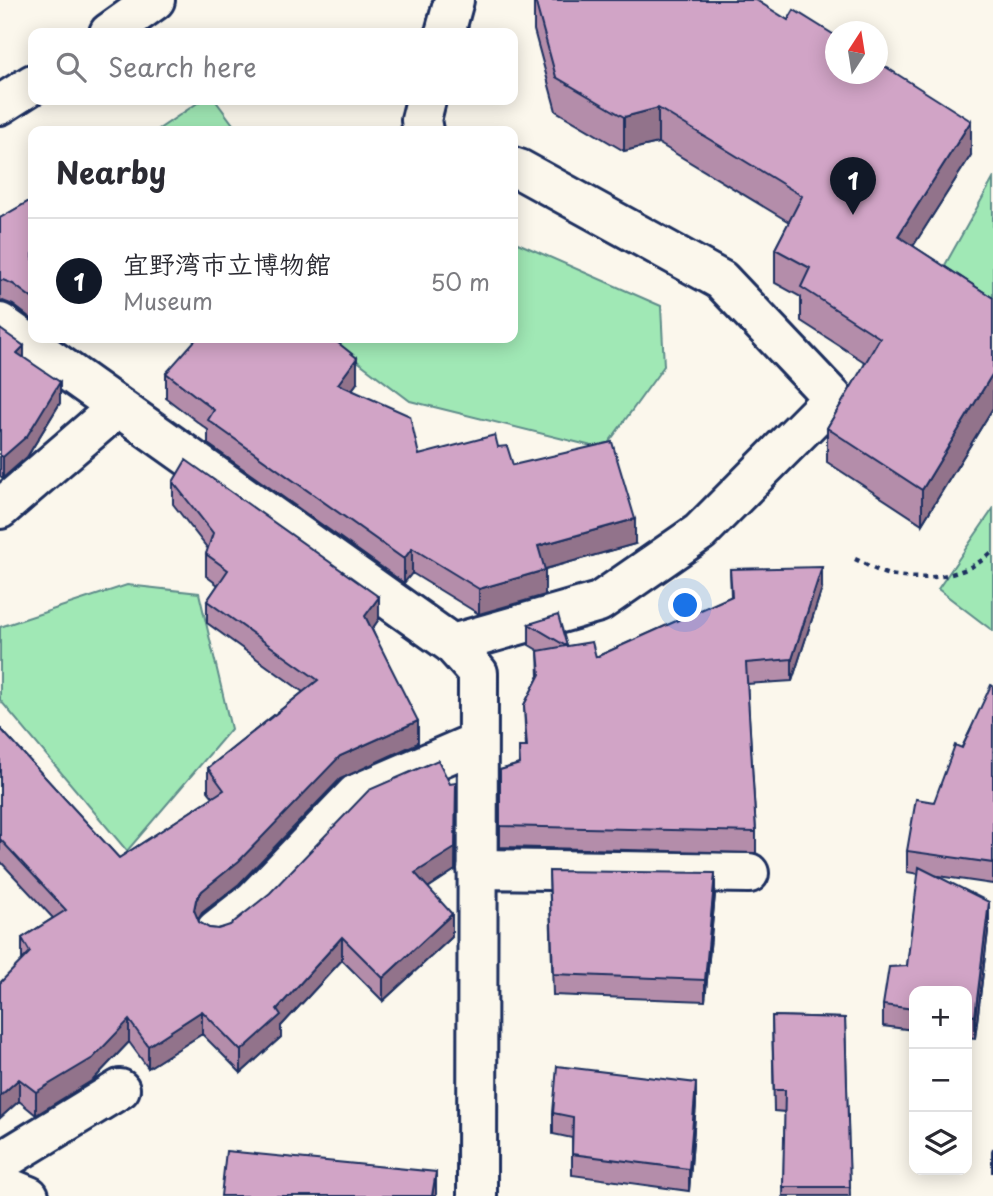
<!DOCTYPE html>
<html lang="en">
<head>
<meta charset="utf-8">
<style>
	body { margin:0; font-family:"Playpen Sans","Klee One",sans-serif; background:#f7f7f7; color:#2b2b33 }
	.controls { position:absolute; right:21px; bottom:21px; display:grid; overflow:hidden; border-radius:14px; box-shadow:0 4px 18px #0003 }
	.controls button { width:63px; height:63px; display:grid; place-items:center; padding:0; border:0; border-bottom:2px solid #e1e1e2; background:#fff; color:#2b2b33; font:35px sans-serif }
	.compass { position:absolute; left:825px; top:21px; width:63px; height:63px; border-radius:50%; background:#fff; box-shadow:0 4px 18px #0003; rotate:12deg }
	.you { position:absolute; left:686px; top:606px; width:24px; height:24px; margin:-18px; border:5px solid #fff; border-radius:50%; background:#1a73e8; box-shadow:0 0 0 10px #1a73e833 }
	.badge { display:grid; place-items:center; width:46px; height:46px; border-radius:50%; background:#111827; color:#fff; font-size:23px; font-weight:700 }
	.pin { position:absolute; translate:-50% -58px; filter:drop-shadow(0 2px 4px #0008) }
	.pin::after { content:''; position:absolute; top:37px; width:24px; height:21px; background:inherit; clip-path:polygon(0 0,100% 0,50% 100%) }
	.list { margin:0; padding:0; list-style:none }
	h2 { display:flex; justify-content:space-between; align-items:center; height:91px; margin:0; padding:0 28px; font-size:30px }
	h2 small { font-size:23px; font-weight:400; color:#7c7c81 }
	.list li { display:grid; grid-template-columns:46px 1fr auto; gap:21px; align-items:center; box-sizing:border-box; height:126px; padding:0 28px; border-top:2px solid #e1e1e2 }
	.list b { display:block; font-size:26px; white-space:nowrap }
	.list p { margin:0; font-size:23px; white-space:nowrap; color:#7c7c81 }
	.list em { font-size:23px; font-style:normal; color:#7c7c81 }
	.icon { flex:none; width:38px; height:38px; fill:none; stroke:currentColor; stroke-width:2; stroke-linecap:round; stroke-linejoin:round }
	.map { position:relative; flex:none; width:993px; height:1196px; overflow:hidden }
	.search { position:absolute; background:#fff; box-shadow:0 4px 18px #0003; left:28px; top:28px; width:490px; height:77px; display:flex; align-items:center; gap:18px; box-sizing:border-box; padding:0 24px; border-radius:14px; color:#7c7c81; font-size:26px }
	.panel { position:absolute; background:#fff; box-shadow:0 4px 18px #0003; left:28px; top:126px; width:490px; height:217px; border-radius:14px }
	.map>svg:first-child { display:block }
	.green { fill:#a0e8b5; stroke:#5e8c8a; stroke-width:2 }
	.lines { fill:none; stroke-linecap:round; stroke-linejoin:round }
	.minor-casing { stroke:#1b2f5e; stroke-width:44 }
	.path { stroke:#1b2f5e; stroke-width:4.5; stroke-dasharray:5 5; stroke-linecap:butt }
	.minor { stroke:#fbf7ec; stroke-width:38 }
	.wall { fill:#b48daa; stroke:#1b2f5e; stroke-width:2 }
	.shaded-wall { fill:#92738b; stroke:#1b2f5e; stroke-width:2 }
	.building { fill:#d1a4c6; stroke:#1b2f5e; stroke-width:2 }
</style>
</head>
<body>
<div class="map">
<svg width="993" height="1196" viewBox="0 0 993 1196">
	<rect width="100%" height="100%" fill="#fbf7ec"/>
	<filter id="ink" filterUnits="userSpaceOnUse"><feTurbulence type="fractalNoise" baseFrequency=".0143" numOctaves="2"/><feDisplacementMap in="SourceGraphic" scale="14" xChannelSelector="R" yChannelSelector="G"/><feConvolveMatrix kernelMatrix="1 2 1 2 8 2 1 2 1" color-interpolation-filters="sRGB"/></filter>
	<g filter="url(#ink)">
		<!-- green -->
		<path class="green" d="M 202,100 L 215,100 L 238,131 L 156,131 Z
			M 993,179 L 993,318 L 935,283 Z
			M 513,241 L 661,306 L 664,366 L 604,449 L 410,401 L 327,338 L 513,338 Z
			M 993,509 L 993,631 L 938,589 Z
			M 127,585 L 199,593 L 231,729 L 127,851 L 0,700 L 0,627 Z"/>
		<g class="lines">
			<defs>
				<path id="minor" d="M 109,33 L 155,0
					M 445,33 L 454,0
					M 0,105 L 33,84
					M 423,131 L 421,120 L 426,100
					M 0,323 L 452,644 L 478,673 L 477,1196
					M 0,509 L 117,408
					M 452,644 L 599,602 L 700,532 L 833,398 L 721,280 L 519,169 L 513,167
					M 477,869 L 749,873
					M 216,930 L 254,900 L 356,794 L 477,742
					M 0,1162 L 120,1089
					M 0,1184 L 29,1196"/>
			</defs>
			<!-- minor casing -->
			<use href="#minor" class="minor-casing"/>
			<!-- path -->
			<path class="path" d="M 855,559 C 866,564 878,572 890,575 C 926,582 967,577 993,551"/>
			<!-- minor -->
			<use href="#minor" class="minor"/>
		</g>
		<!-- wall -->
		<path class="wall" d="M 534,0 L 756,0 L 971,155 L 913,246 L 993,298 L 993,408 L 922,524 L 827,462 L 827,428 L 866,363 L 801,321 L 801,297 L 775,283 L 775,249 L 789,222 L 658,143 L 624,151 L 556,111 L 534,30 Z
			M 33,199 L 33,320 L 13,305 L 3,301 L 0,302 L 0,218 Z
			M 0,329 L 60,403 L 27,457 L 3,478 L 0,476 Z
			M 166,373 L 357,383 L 352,390 L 419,455 L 498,447 L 513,465 L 635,544 L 545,569 L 545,595 L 479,614 L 412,573 L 404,583 L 208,444 L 208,430 L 166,398 Z
			M 173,482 L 379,619 L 372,629 L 418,743 L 340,779 L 239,884 L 202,913 L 198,919 L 199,922 L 209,928 L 218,929 L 455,870 L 428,888 L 452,937 L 383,1001 L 342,960 L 281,1026 L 281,1037 L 241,1073 L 202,1034 L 148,1068 L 129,1042 L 93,1080 L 36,1115 L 19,1101 L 0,1118 L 0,983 L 22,961 L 22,938 L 53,918 L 0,861 L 0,728 L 119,858 L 213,797 L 208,791 L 208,768 L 303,692 L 207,623 L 207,601 L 218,585 L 206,576 L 206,554 L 208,549 L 173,504 Z
			M 730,569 L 822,588 L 792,681 L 747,684 L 756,832 L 756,853 L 500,847 L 500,770 L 519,764 L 519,747 L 526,747 L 524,705 L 539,676 L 538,651 L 539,651 L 529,645 L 529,624 L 567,646 L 596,657 L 731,597 Z
			M 993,686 L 993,884 L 938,876 L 989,923 L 975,1038 L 967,1037 L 967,991 L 914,991 L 914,1030 L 883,1026 L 883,1005 L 907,966 L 919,874 L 907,872 L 907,851 L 934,802 Z
			M 549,871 L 715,894 L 705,1001 L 553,995 Z
			M 772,1016 L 845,1018 L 850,1196 L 783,1196 L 785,1112 L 774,1111 Z
			M 696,1104 L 689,1191 L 572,1175 L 572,1138 L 553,1134 L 553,1113 Z
			M 993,1148 L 993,1172 L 992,1172 L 992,1151 Z"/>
		<!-- shaded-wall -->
		<path class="shaded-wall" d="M 658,108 L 658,143 L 624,151 L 624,117 Z
			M 971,121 L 971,155 L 898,270 L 898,236 Z
			M 24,346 L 24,367 L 17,353 Z
			M 357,358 L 357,383 L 338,408 L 338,384 Z
			M 993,373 L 993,408 L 922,524 L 922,490 Z
			M 60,382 L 60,403 L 27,457 L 3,478 L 3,457 Z
			M 635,519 L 635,544 L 538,571 L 538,546 Z
			M 412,548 L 412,573 L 404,583 L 404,559 Z
			M 822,567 L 822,588 L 792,681 L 792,659 Z
			M 545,570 L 545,595 L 479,614 L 479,589 Z
			M 379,597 L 379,619 L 365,639 L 365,616 Z
			M 418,721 L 418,743 L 340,779 L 239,884 L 202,913 L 196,923 L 194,910 L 196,900 L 202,891 L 340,756 Z
			M 456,783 L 455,870 L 415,896 L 415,873 Z
			M 715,873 L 715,894 L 705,1001 L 705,980 Z
			M 989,902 L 989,923 L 975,1038 L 975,1016 Z
			M 452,914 L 452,937 L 383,1001 L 383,978 Z
			M 342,937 L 342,960 L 281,1026 L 281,1037 L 241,1073 L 241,1051 L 277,1009 Z
			M 202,1011 L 202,1034 L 148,1068 L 148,1046 Z
			M 129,1020 L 129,1042 L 93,1080 L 36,1115 L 36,1092 Z
			M 19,1079 L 19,1101 L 0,1118 L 0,1096 Z
			M 696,1083 L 696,1104 L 689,1191 L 689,1169 Z
			M 436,1172 L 436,1196 L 432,1196 Z"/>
		<!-- building -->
		<path class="building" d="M 535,0 L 756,0 L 788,20 L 794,10 L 836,36 L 836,74 L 878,74 L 878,62 L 971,121 L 898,236 L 993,298 L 993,373 L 922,490 L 827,428 L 880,338 L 801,287 L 810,268 L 775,249 L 802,196 L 658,108 L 624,117 L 556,77 Z
			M 33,199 L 33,299 L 13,284 L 3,280 L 0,281 L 0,218 Z
			M 0,329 L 24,346 L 17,353 L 60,382 L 27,436 L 3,457 L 0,455 Z
			M 197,338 L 332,338 L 357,358 L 338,384 L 410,416 L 419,455 L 495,435 L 498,447 L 507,446 L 513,465 L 612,442 L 635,519 L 538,546 L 545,570 L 479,589 L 412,548 L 404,559 L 208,420 L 214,410 L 166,373 Z
			M 186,460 L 379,597 L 365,616 L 418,721 L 340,756 L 239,861 L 202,891 L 196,900 L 194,910 L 199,922 L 209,928 L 218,929 L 230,925 L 270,893 L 369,790 L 438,760 L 450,784 L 456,783 L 455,848 L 415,873 L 452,914 L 383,978 L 342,937 L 277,1009 L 281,1015 L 241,1051 L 202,1011 L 148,1046 L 129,1020 L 93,1058 L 36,1092 L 19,1079 L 0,1096 L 0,983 L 30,952 L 22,938 L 66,910 L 0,839 L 0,728 L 119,858 L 224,790 L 208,768 L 318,680 L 207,601 L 228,570 L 206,554 L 213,533 L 173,482 Z
			M 822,567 L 792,659 L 746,663 L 756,832 L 500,826 L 500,770 L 520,764 L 519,747 L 527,747 L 524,705 L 540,674 L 538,651 L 566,646 L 529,624 L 558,615 L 567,646 L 592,642 L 596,657 L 732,596 L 730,569 Z
			M 991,685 L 993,686 L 993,863 L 907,851 L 916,799 L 934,802 L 955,745 L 962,748 Z
			M 919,867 L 989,902 L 975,1016 L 967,1015 L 967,991 L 914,991 L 914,1009 L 883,1005 L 889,967 L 907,966 Z
			M 549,871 L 715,873 L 705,980 L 553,974 Z
			M 772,1016 L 845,1018 L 850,1187 L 783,1187 L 785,1090 L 774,1090 Z
			M 557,1066 L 696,1083 L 689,1169 L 572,1154 L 573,1117 L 553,1113 Z
			M 226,1151 L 436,1172 L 432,1196 L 221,1196 Z"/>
	</g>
</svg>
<div class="controls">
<button>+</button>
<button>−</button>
<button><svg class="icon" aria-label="layers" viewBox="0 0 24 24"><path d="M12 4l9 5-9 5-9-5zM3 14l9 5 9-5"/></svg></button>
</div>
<svg class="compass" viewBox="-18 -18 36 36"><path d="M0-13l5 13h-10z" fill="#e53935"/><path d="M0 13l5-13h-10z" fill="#7c7c81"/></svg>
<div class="you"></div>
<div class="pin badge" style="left:853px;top:215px">1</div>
<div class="search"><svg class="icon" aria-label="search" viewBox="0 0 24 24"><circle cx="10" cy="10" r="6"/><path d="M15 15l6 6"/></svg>Search here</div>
<section class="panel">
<h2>Nearby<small></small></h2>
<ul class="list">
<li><span class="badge">1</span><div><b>宜野湾市立博物館</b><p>Museum</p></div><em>50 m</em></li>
</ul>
</section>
</div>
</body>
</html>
